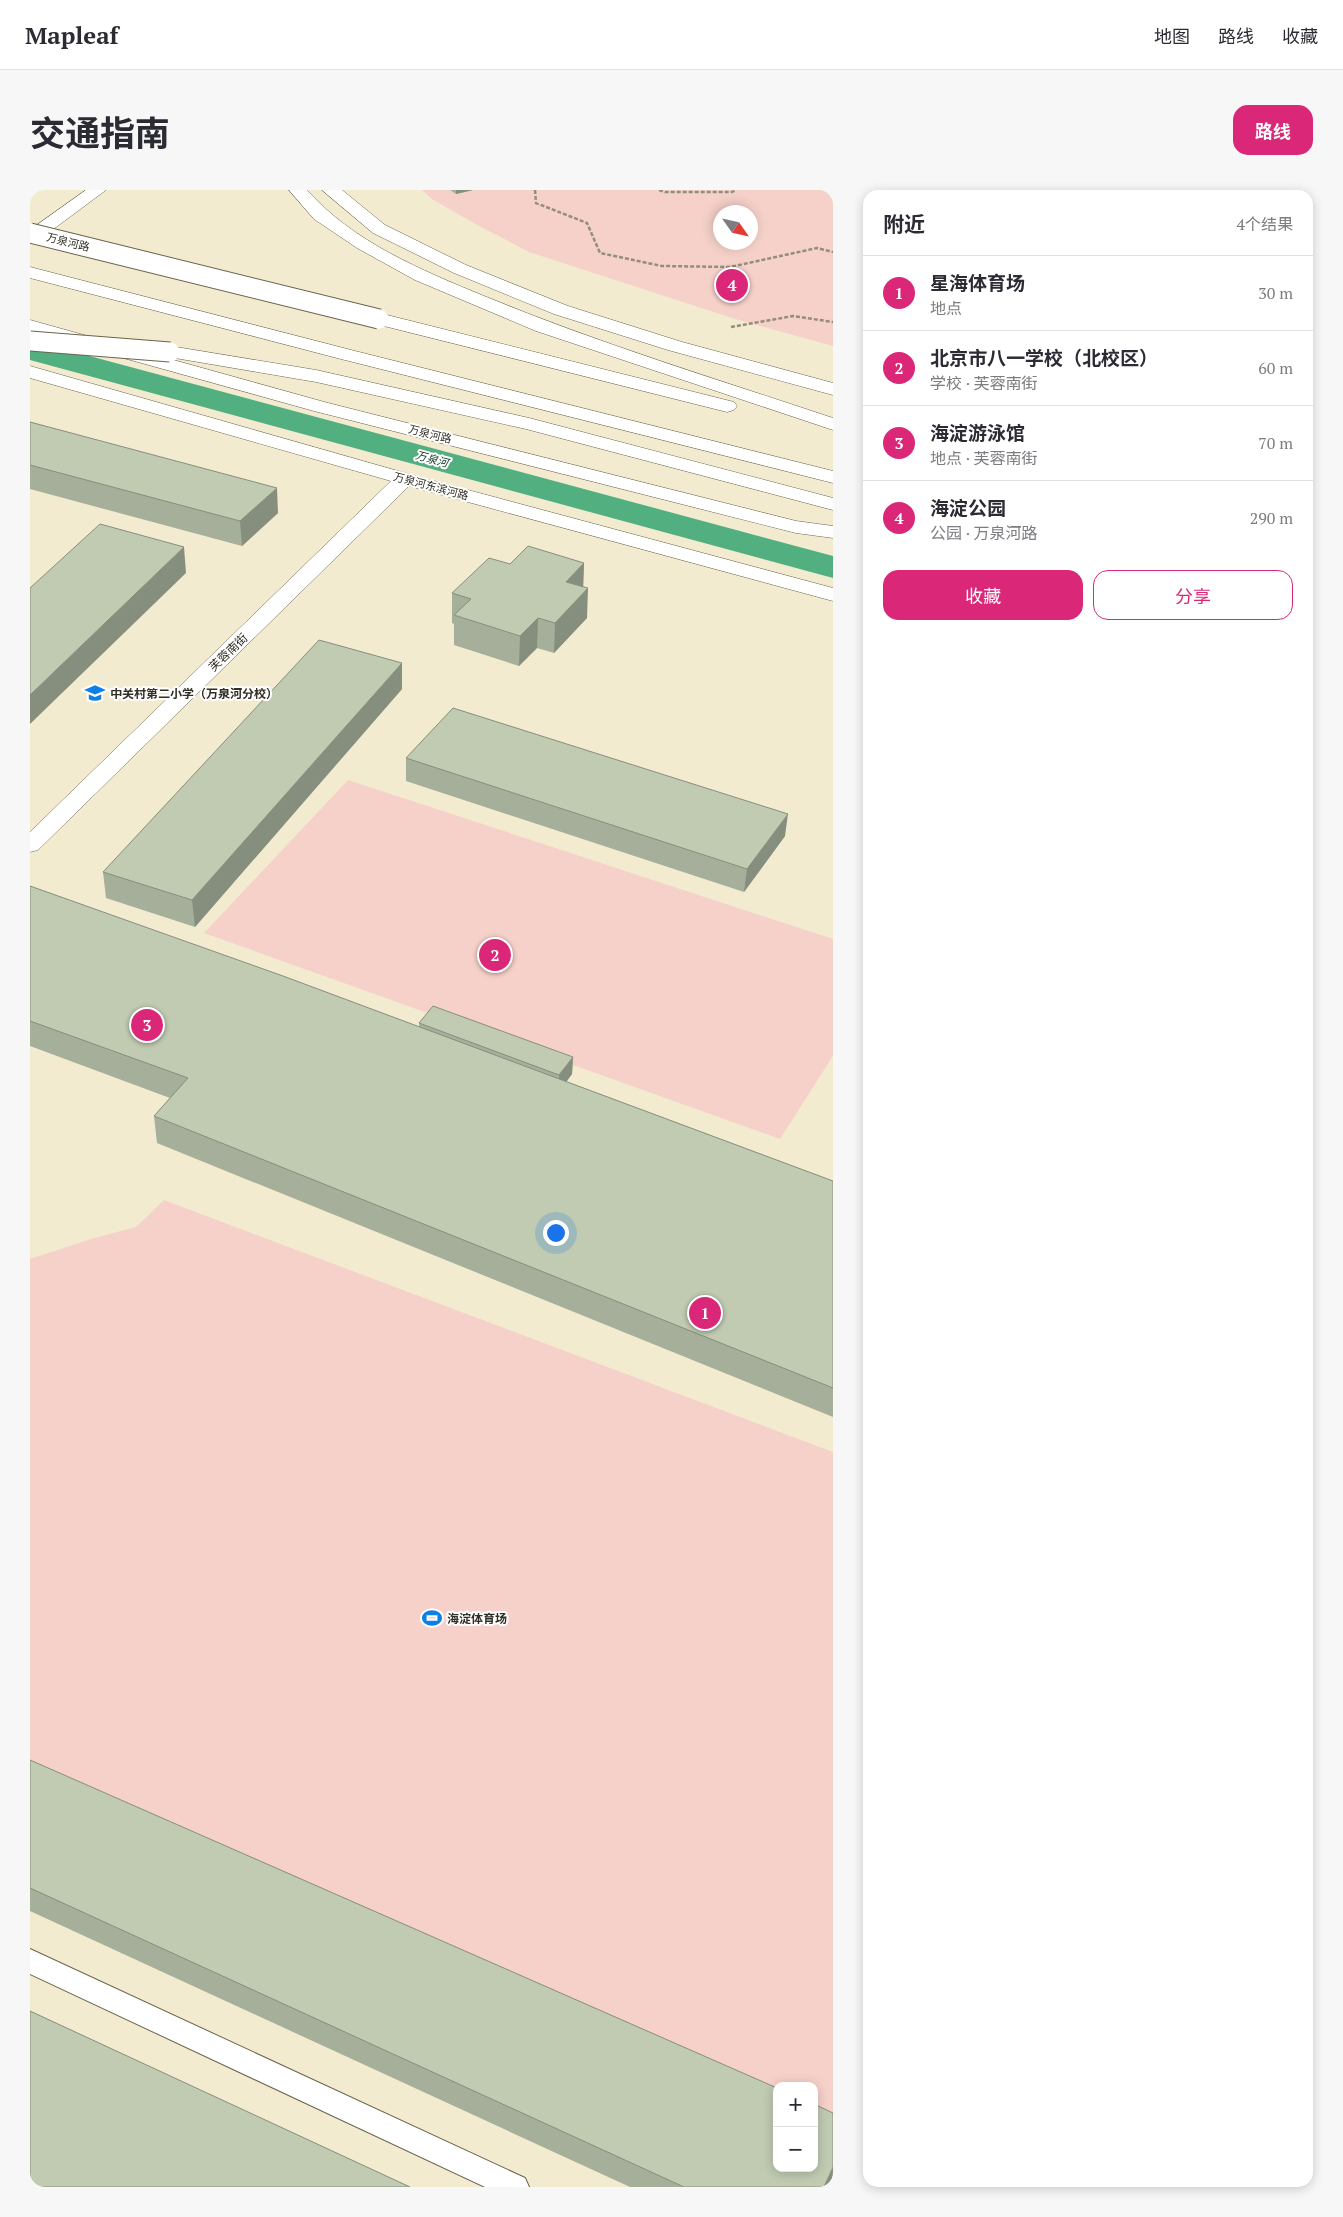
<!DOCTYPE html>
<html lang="zh">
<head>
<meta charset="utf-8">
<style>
	body { margin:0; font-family:"PT Serif","Noto Sans SC",serif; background:#f7f7f7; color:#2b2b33 }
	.controls { position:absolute; right:15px; bottom:15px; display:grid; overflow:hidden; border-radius:10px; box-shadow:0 2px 12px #0003 }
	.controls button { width:45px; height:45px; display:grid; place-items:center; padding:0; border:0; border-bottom:1px solid #e1e1e2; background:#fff; color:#2b2b33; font:25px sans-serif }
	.compass { position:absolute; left:683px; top:15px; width:45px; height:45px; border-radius:50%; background:#fff; box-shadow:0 2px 12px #0003; rotate:124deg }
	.you { position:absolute; left:525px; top:1042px; width:18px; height:18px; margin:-12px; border:4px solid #fff; border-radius:50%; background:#1a73e8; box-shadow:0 0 0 8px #1a73e833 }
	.badge { display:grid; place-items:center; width:32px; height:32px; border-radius:50%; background:#db2777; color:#fff; font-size:16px; font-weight:700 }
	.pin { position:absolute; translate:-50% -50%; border:2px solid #fff; box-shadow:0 1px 5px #0006 }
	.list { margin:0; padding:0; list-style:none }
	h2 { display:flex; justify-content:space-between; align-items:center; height:65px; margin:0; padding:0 20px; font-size:21px }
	h2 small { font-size:16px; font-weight:400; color:#7c7c81 }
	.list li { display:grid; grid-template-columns:32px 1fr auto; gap:15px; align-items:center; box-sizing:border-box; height:75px; padding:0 20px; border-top:1px solid #e1e1e2 }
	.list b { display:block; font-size:19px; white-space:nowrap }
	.list p { margin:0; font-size:16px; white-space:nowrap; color:#7c7c81 }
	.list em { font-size:16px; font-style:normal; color:#7c7c81 }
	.actions { display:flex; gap:10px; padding:15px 20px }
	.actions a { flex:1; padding:11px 0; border:1px solid #db2777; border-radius:15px; text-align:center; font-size:18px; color:#db2777 }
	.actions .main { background:#db2777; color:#fff }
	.map { position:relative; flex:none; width:803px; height:1997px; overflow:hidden; border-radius:15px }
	header { display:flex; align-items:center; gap:30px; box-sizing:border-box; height:70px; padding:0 25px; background:#fff; border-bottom:1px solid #e1e1e2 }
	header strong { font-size:24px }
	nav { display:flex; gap:28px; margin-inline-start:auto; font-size:18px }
	.intro { display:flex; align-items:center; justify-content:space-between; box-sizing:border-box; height:120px; padding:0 30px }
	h1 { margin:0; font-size:35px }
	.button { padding:12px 22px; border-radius:15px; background:#db2777; color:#fff; font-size:18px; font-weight:700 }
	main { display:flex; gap:30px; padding:0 30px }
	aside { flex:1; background:#fff; border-radius:15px; box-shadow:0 2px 12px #0003 }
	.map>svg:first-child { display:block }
	.green { fill:#f6d1c9; fill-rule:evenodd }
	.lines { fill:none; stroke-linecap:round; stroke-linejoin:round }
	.canal { fill:#52b080; fill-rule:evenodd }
	.lane-casing { stroke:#6a644c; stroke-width:2 }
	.street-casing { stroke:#6a644c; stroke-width:1 }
	.secondary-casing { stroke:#6a644c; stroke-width:1 }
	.highway-casing { stroke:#6a644c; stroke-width:1 }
	.path { stroke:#938e7c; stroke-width:2.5; stroke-dasharray:4 2; stroke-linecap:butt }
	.lane { fill:#fff; fill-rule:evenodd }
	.street { fill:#fff; fill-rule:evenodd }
	.secondary { fill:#fff; fill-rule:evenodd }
	.highway { fill:#fff; fill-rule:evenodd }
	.highway-bridge-casing { stroke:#6a644c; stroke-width:21; stroke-linecap:butt }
	.highway-bridge { stroke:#fff; stroke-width:19 }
	.wall { fill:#a5af99 }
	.shaded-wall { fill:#868e7d }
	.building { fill:#c0cbb2; stroke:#868e7d }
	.labels { text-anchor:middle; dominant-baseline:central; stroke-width:4; stroke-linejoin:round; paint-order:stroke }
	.far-street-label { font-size:11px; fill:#312e24; stroke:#fff }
	.far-water-label { font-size:11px; font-style:italic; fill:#0c3622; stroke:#fff }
	.street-label { font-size:12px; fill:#312e24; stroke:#fff }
	.poi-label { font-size:12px; font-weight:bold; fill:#312e24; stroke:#fff; text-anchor:start }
</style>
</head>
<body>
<header>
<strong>Mapleaf</strong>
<nav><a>地图</a><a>路线</a><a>收藏</a></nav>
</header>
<div class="intro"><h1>交通指南</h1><a class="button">路线</a></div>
<main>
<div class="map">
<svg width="803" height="1997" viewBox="0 0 803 1997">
	<rect width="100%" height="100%" fill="#f2ebd0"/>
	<!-- green -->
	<path class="green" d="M 392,0 L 803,0 L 803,156 L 705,129 L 499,62 L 449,36 L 402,9 ZM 691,22 L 721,22 L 721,52 L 691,52 Z
		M 318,590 L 803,749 L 803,866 L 750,949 L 174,743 Z
		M 134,1010 L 803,1262 L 803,1949 L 784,1941 L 784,1896 L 747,1896 L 747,1924 L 0,1594 L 0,1069 L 61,1049 L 106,1037 Z"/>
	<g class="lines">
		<!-- canal -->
		<path class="canal" d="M 0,150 L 803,366 L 803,388 L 0,170 Z"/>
		<defs>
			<path id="lane" d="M 0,1759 L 495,1988 L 499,1997 L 455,1997 L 0,1784 Z"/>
			<path id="street" d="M 0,176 L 382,285 L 803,398 L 803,411 L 379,296 L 8,660 L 0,662 L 0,642 L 361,291 L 0,188 Z"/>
			<path id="secondary" d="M 56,0 L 76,0 L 6,52 L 0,53 L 0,40 Z
				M 292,0 L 312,0 L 355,35 L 436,75 L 538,116 L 652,152 L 803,193 L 803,205 L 638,160 L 524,124 L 424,83 L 343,43 Z
				M 0,130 L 298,213 L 766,331 L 803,336 L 803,348 L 766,343 L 284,221 L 0,142 Z"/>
			<path id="highway" d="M 259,0 L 277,0 C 323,52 391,80 454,106 C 568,153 686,189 803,228 L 803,240 L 506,141 L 385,90 L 327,58 L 284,29 Z
				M 0,77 L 325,161 L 803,281 L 803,293 L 311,169 L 0,88 Z
				M 349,123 L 704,212 L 707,216 L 704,220 L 697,222 L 342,133 L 340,129 L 342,125 Z
				M 140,156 L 286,180 L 499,228 L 803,308 L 803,320 L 496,239 L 286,192 L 133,166 L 131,162 L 133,158 Z"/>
		</defs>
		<!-- lane casing -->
		<use href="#lane" class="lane-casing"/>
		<!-- street casing -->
		<use href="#street" class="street-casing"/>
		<!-- secondary casing -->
		<use href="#secondary" class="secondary-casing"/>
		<!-- highway casing -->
		<use href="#highway" class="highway-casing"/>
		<!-- path -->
		<path class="path" d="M 505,0 L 506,13 L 557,33 L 570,63 L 632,76 L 700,77 L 787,58 L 803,62
			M 629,0 L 635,2 L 702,2 L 706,0
			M 701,137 L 763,126 L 803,132"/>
		<!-- lane -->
		<use href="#lane" class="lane"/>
		<!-- street -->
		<use href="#street" class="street"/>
		<!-- secondary -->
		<use href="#secondary" class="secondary"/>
		<!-- highway -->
		<use href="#highway" class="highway"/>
		<defs>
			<path id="highway-bridge" d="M 0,43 L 349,129
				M 0,151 L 140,162"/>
		</defs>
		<!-- highway-bridge casing -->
		<use href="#highway-bridge" class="highway-bridge-casing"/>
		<!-- highway-bridge -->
		<use href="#highway-bridge" class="highway-bridge"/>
	</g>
	<!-- wall -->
	<path class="wall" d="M 420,0 L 443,0 L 426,4 Z
		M 0,232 L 248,323 L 212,356 L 0,299 Z
		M 554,373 L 553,397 L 557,428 L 524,463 L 507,458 L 489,476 L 424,455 L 424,434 L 422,433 L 422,403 L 480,374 Z
		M 372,499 L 165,737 L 76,708 L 73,682 Z
		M 376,568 L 755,646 L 714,702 L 376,591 Z
		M 0,696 L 389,837 L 389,833 L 543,867 L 542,884 L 536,892 L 803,991 L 803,1227 L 127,953 L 124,926 L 140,908 L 0,856 Z
		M 0,1570 L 803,1988 L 799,1997 L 600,1997 L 0,1721 Z"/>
	<!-- shaded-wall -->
	<path class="shaded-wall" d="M 426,0 L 443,0 L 426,4 Z
		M 247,298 L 248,323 L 212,356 L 210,331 Z
		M 154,357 L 156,383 L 0,534 L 0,505 Z
		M 554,373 L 553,402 L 536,392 Z
		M 558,398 L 557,428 L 524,463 L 525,433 Z
		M 508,428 L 507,458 L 489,476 L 490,446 Z
		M 372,473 L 372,499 L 165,737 L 162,710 Z
		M 758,624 L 755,646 L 714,702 L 717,679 Z
		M 543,867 L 542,884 L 529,902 L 529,885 Z
		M 803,1977 L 803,1988 L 799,1997 L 794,1997 Z"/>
	<!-- building -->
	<path class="building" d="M 0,232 L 247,298 L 210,331 L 0,275 Z
		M 70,334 L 154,357 L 0,505 L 0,398 Z
		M 498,356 L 554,373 L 536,392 L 558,398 L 525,433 L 508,428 L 490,446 L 424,425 L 441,409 L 422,403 L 459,368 L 480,374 Z
		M 289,450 L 372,473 L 162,710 L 73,682 Z
		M 423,518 L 758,624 L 717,679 L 376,568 Z
		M 0,696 L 253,786 L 803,991 L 803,1198 L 124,926 L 158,888 L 0,831 Z
		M 403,816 L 543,867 L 529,885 L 389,833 Z
		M 0,1570 L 747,1898 L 747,1978 L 784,1978 L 784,1914 L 803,1923 L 803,1977 L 794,1997 L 654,1997 L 0,1698 Z
		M 0,1821 L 380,1997 L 0,1997 Z"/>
	<!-- icons -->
	<defs>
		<symbol id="school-bare" viewBox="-9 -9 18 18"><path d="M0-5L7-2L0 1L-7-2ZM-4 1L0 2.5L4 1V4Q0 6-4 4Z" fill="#0c80e7" stroke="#fff" stroke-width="2.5" paint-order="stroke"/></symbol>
		<symbol id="stadium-bare" viewBox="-9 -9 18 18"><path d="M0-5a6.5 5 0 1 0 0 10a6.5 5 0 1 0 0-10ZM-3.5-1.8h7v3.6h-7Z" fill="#0c80e7" stroke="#fff" stroke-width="2.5" paint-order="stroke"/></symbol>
	</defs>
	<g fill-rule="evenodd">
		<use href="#school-bare" x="51" y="489" width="28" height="28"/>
		<use href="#stadium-bare" x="388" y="1414" width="28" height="28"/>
	</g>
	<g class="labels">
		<!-- far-street labels -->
		<g class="far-street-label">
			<text transform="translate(38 52) rotate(14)">万泉河路</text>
			<text transform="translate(400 244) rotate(14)">万泉河路</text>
			<text transform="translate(401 296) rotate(15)">万泉河东滨河路</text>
		</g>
		<!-- far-water labels -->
		<g class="far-water-label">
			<text transform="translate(402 269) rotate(15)">万泉河</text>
		</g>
		<!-- street labels -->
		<g class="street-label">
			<text transform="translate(198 462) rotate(-44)">芙蓉南街</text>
		</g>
		<!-- poi labels -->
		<g class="poi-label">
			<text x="80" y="503">中关村第二小学（万泉河分校）</text>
			<text x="417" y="1428">海淀体育场</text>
		</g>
	</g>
</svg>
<div class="controls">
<button>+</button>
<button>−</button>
</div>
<svg class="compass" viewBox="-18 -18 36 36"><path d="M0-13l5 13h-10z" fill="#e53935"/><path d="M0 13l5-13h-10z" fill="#7c7c81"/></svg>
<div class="you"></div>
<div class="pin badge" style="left:675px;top:1123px">1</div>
<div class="pin badge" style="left:465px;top:765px">2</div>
<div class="pin badge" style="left:117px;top:835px">3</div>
<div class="pin badge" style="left:702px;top:95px">4</div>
</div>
<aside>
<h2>附近<small>4个结果</small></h2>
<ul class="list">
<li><span class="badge">1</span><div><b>星海体育场</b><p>地点</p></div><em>30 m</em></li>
<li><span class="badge">2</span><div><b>北京市八一学校（北校区）</b><p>学校 · 芙蓉南街</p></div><em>60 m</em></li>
<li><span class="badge">3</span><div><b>海淀游泳馆</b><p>地点 · 芙蓉南街</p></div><em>70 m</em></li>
<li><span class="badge">4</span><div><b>海淀公园</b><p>公园 · 万泉河路</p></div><em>290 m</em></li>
</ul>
<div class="actions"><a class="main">收藏</a><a>分享</a></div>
</aside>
</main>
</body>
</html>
